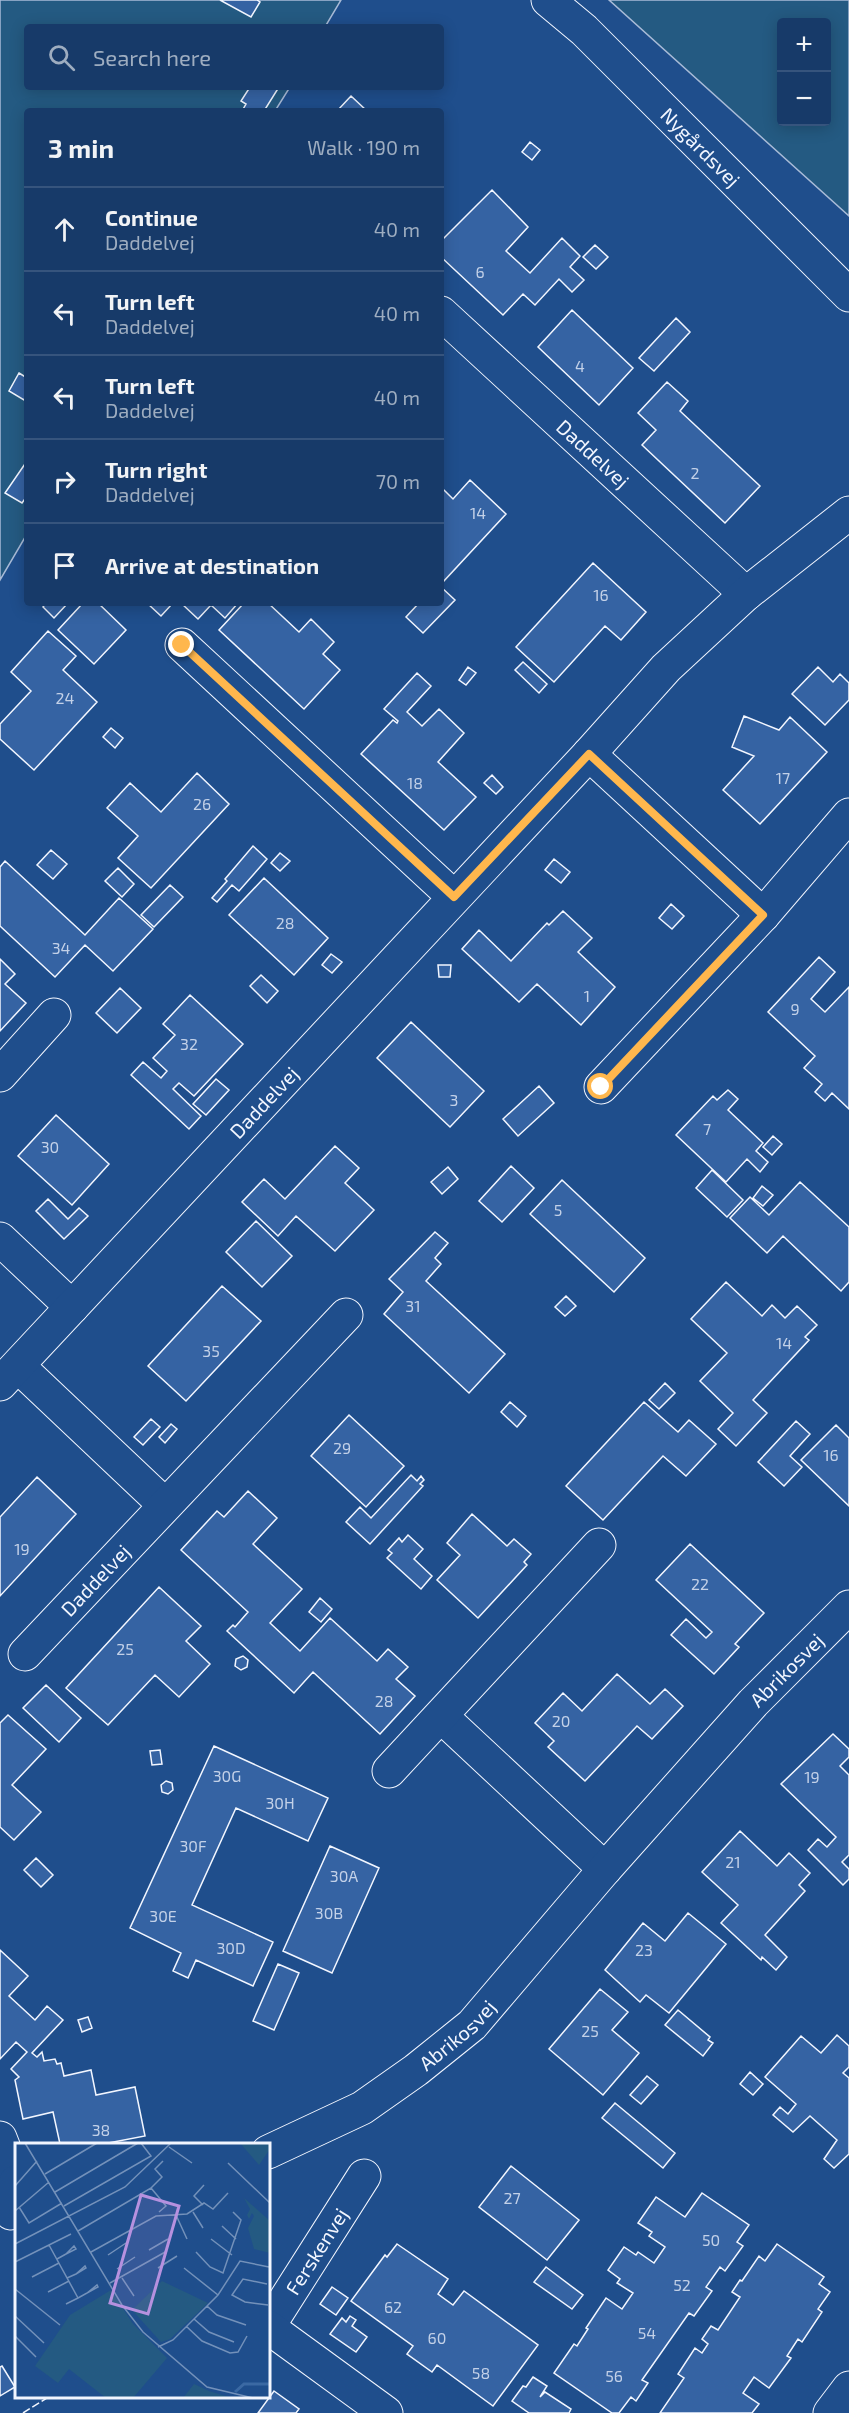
<!DOCTYPE html>
<html lang="en">
<head>
<meta charset="utf-8">
<style>
	body { margin:0; font-family:"Exo 2",sans-serif; background:#20416f; color:#f1f3f6 }
	.controls { position:absolute; right:18px; top:18px; display:grid; overflow:hidden; border-radius:6px; box-shadow:0 3px 15px #0003 }
	.controls button { width:54px; height:54px; display:grid; place-items:center; padding:0; border:0; border-bottom:2px solid #36547d; background:#173a69; color:#f1f3f6; font:30px sans-serif }
	.stop { position:absolute; width:18px; height:18px; margin:-14px; border:4px solid #ffb74d; border-radius:50%; background:#fff }
	.stop.end { background:#ffb74d; border-color:#fff; box-shadow:0 2px 6px #0008 }
	.list { margin:0; padding:0; list-style:none }
	h2 { display:flex; justify-content:space-between; align-items:center; height:78px; margin:0; padding:0 24px; font-size:26px }
	h2 small { font-size:20px; font-weight:400; color:#9eadc0 }
	.list li { display:grid; grid-template-columns:39px 1fr auto; gap:18px; align-items:center; box-sizing:border-box; height:84px; padding:0 24px; border-top:2px solid #36547d }
	.list b { display:block; font-size:22px; white-space:nowrap }
	.list p { margin:0; font-size:20px; white-space:nowrap; color:#9eadc0 }
	.list em { font-size:20px; font-style:normal; color:#9eadc0 }
	.icon { flex:none; width:33px; height:33px; fill:none; stroke:currentColor; stroke-width:2; stroke-linecap:round; stroke-linejoin:round }
	.map { position:relative; flex:none; width:849px; height:2413px; overflow:hidden }
	.search { position:absolute; background:#173a69; box-shadow:0 3px 15px #0003; left:24px; top:24px; width:420px; height:66px; display:flex; align-items:center; gap:15px; box-sizing:border-box; padding:0 21px; border-radius:6px; color:#9eadc0; font-size:22px }
	.panel { position:absolute; background:#173a69; box-shadow:0 3px 15px #0003; left:24px; top:108px; width:420px; height:498px; border-radius:6px }
	.map>svg:first-child { display:block }
	.green { fill:#245a82; stroke:#a8bbd7; stroke-width:1.5; fill-rule:evenodd }
	.building { fill:#3563a3; stroke:#f2f6ff; stroke-width:1.5 }
	.lines { fill:none; stroke-linecap:round; stroke-linejoin:round }
	.minor-casing { stroke:#f2f6ff; stroke-width:35 }
	.minor { stroke:#1f4e8c; stroke-width:33 }
	.fence { stroke:#f2f6ff; stroke-width:1.5; stroke-dasharray:8 3; stroke-linecap:butt }
	.route { stroke:#ffb74d; stroke-width:8 }
	.labels { text-anchor:middle; dominant-baseline:central; stroke-width:4.5; stroke-linejoin:round; paint-order:stroke }
	.number-label { font-size:16px; fill:#c3d1e8 }
	.street-label { font-size:20px; fill:#f2f6ff; stroke:#1f4e8c }
	.inset-river { fill:none; stroke:#3b69a3; stroke-width:3 }
	.inset-road { fill:none; stroke:#7391ba; stroke-width:1.5 }
	.view { fill:#b691df; fill-opacity:0.15; stroke:#b691df; stroke-width:3 }
	.inset-edge { fill:none; stroke:#f2f6ff; stroke-width:3 }
</style>
</head>
<body>
<div class="map">
<svg width="849" height="2413" viewBox="0 0 849 2413">
	<rect width="100%" height="100%" fill="#1f4e8c"/>
	<!-- green -->
	<path class="green" d="M 0,0 L 341,0 L 325,27 L 27,27 L 27,87 L 290,87 L 275,111 L 27,111 L 27,534 L 0,580 Z
		M 609,0 L 849,0 L 849,216 ZM 782,22 L 826,22 L 826,122 L 782,122 Z"/>
	<!-- building -->
	<path class="building" d="M 220,0 L 257,0 L 260,2 L 251,17 Z
		M 250,87 L 279,87 L 264,111 L 242,111 L 246,104 L 241,101 Z
		M 351,96 L 367,111 L 337,111 Z
		M 530,142 L 540,150 L 532,160 L 522,152 Z
		M 492,190 L 528,227 L 506,251 L 530,273 L 562,238 L 580,256 L 570,267 L 584,280 L 572,292 L 559,279 L 535,305 L 523,294 L 503,315 L 441,257 L 441,241 Z
		M 595,245 L 608,257 L 596,269 L 583,257 Z
		M 572,310 L 633,368 L 599,405 L 538,347 Z
		M 676,318 L 690,332 L 654,371 L 639,358 Z
		M 19,373 L 27,378 L 27,395 L 24,400 L 9,391 Z
		M 667,382 L 688,401 L 680,411 L 760,486 L 725,523 L 642,445 L 656,430 L 638,413 Z
		M 27,461 L 27,496 L 22,503 L 5,493 Z
		M 470,480 L 506,514 L 442,583 L 441,487 L 453,499 Z
		M 593,563 L 646,612 L 621,640 L 605,626 L 554,682 L 516,647 Z
		M 441,587 L 455,600 L 423,633 L 406,617 L 419,603 L 441,603 Z
		M 46,603 L 68,603 L 54,618 L 43,607 Z
		M 83,603 L 98,603 L 126,630 L 94,664 L 58,630 Z
		M 147,603 L 173,603 L 161,616 Z
		M 181,603 L 238,603 L 225,618 L 211,605 L 198,619 Z
		M 244,603 L 268,603 L 299,632 L 311,619 L 334,642 L 323,654 L 340,670 L 304,709 L 219,630 Z
		M 48,631 L 76,656 L 63,670 L 97,702 L 34,770 L 0,739 L 0,724 L 31,691 L 11,672 Z
		M 523,662 L 547,684 L 539,693 L 515,670 Z
		M 468,667 L 476,673 L 466,685 L 459,680 Z
		M 818,667 L 833,682 L 840,674 L 849,683 L 849,700 L 825,725 L 792,694 Z
		M 417,673 L 431,686 L 407,712 L 422,726 L 439,709 L 464,733 L 438,762 L 476,797 L 444,830 L 361,754 L 393,720 L 397,723 L 398,721 L 384,709 Z
		M 744,716 L 779,730 L 790,717 L 827,752 L 760,824 L 723,790 L 754,756 L 732,747 Z
		M 111,728 L 123,738 L 115,748 L 103,737 Z
		M 197,773 L 229,804 L 151,888 L 118,858 L 138,836 L 107,808 L 130,783 L 161,812 Z
		M 492,775 L 503,787 L 496,794 L 484,783 Z
		M 253,846 L 267,859 L 239,891 L 232,885 L 217,902 L 212,898 L 227,881 L 225,879 Z
		M 51,850 L 67,864 L 53,879 L 37,865 Z
		M 280,853 L 290,861 L 280,871 L 271,863 Z
		M 554,859 L 570,872 L 561,883 L 545,870 Z
		M 5,861 L 85,935 L 119,898 L 153,929 L 113,971 L 85,945 L 55,977 L 0,926 L 0,867 Z
		M 118,868 L 134,884 L 122,897 L 105,881 Z
		M 264,878 L 328,938 L 294,975 L 229,915 Z
		M 170,885 L 183,897 L 154,927 L 141,915 Z
		M 671,904 L 684,916 L 672,929 L 659,918 Z
		M 563,911 L 592,938 L 578,952 L 615,987 L 581,1025 L 537,984 L 519,1002 L 462,949 L 479,930 L 511,961 L 547,923 L 549,925 Z
		M 331,954 L 342,962 L 332,973 L 322,965 Z
		M 819,957 L 835,972 L 811,999 L 825,1012 L 849,987 L 849,1109 L 832,1093 L 825,1101 L 815,1092 L 822,1084 L 804,1068 L 815,1056 L 768,1012 Z
		M 0,959 L 15,974 L 5,984 L 26,1003 L 0,1031 Z
		M 438,965 L 451,965 L 450,977 L 439,977 Z
		M 261,975 L 278,991 L 267,1003 L 250,986 Z
		M 120,988 L 141,1008 L 117,1033 L 96,1013 Z
		M 190,995 L 243,1044 L 194,1096 L 179,1083 L 173,1089 L 201,1116 L 189,1129 L 131,1075 L 143,1062 L 161,1078 L 167,1071 L 153,1058 L 175,1035 L 163,1024 Z
		M 411,1022 L 484,1091 L 450,1127 L 377,1058 Z
		M 216,1079 L 229,1090 L 206,1115 L 193,1104 Z
		M 539,1086 L 554,1103 L 518,1136 L 503,1119 Z
		M 728,1090 L 738,1099 L 728,1110 L 763,1143 L 756,1151 L 768,1162 L 760,1172 L 747,1159 L 726,1182 L 676,1135 L 713,1096 L 717,1100 Z
		M 56,1115 L 109,1164 L 72,1205 L 18,1156 Z
		M 773,1136 L 782,1144 L 772,1155 L 763,1147 Z
		M 335,1146 L 359,1168 L 345,1183 L 374,1210 L 335,1251 L 296,1216 L 278,1236 L 242,1202 L 264,1179 L 285,1199 Z
		M 511,1166 L 534,1188 L 502,1222 L 479,1201 Z
		M 448,1167 L 458,1179 L 442,1194 L 431,1182 Z
		M 712,1170 L 743,1200 L 727,1217 L 696,1188 Z
		M 562,1180 L 645,1258 L 614,1292 L 530,1214 Z
		M 800,1182 L 849,1227 L 849,1282 L 841,1291 L 783,1236 L 767,1253 L 730,1218 L 750,1197 L 769,1215 Z
		M 762,1186 L 773,1195 L 763,1206 L 753,1198 Z
		M 48,1199 L 68,1219 L 79,1208 L 88,1216 L 64,1239 L 36,1211 Z
		M 256,1221 L 292,1256 L 262,1287 L 226,1252 Z
		M 435,1232 L 448,1243 L 435,1258 L 441,1264 L 426,1281 L 505,1354 L 469,1393 L 384,1314 L 403,1292 L 389,1279 Z
		M 726,1282 L 762,1316 L 772,1305 L 785,1318 L 797,1306 L 817,1325 L 805,1337 L 809,1340 L 753,1400 L 767,1413 L 736,1446 L 718,1429 L 733,1413 L 700,1381 L 727,1353 L 691,1319 Z
		M 222,1286 L 261,1321 L 186,1401 L 148,1366 Z
		M 566,1296 L 576,1306 L 565,1316 L 555,1307 Z
		M 665,1383 L 675,1393 L 659,1409 L 649,1400 Z
		M 510,1402 L 526,1416 L 517,1427 L 501,1412 Z
		M 644,1402 L 678,1432 L 689,1420 L 716,1444 L 686,1476 L 663,1456 L 603,1520 L 566,1486 Z
		M 349,1415 L 404,1466 L 366,1507 L 311,1456 Z
		M 151,1419 L 160,1427 L 143,1445 L 134,1437 Z
		M 796,1421 L 810,1434 L 790,1456 L 802,1467 L 784,1486 L 758,1462 Z
		M 171,1424 L 177,1429 L 165,1443 L 159,1437 Z
		M 836,1425 L 849,1438 L 849,1506 L 801,1460 Z
		M 411,1475 L 417,1481 L 421,1476 L 424,1480 L 420,1484 L 423,1486 L 370,1544 L 346,1522 L 360,1507 L 371,1518 Z
		M 37,1477 L 76,1514 L 0,1596 L 0,1517 Z
		M 248,1491 L 277,1518 L 253,1544 L 302,1589 L 270,1623 L 300,1651 L 330,1618 L 377,1661 L 388,1649 L 408,1667 L 396,1679 L 415,1696 L 380,1734 L 313,1672 L 294,1693 L 227,1631 L 233,1625 L 235,1627 L 248,1612 L 181,1550 L 217,1511 L 224,1517 Z
		M 472,1514 L 507,1546 L 514,1539 L 531,1554 L 524,1562 L 527,1565 L 478,1618 L 437,1580 L 460,1555 L 447,1543 Z
		M 408,1535 L 423,1549 L 414,1559 L 432,1576 L 421,1589 L 387,1558 L 392,1553 L 388,1550 L 399,1538 L 402,1542 Z
		M 690,1544 L 764,1613 L 735,1644 L 739,1647 L 714,1674 L 671,1635 L 686,1619 L 706,1638 L 712,1632 L 656,1580 Z
		M 159,1587 L 201,1626 L 186,1641 L 210,1664 L 179,1697 L 155,1675 L 108,1725 L 66,1688 Z
		M 320,1598 L 332,1609 L 321,1622 L 309,1612 Z
		M 243,1656 L 248,1660 L 247,1667 L 241,1670 L 235,1666 L 236,1659 Z
		M 617,1674 L 650,1704 L 665,1689 L 683,1706 L 652,1739 L 637,1726 L 585,1781 L 548,1747 L 554,1741 L 535,1723 L 563,1693 L 582,1711 Z
		M 46,1685 L 81,1718 L 59,1742 L 23,1708 Z
		M 8,1715 L 46,1749 L 12,1785 L 41,1812 L 14,1840 L 0,1827 L 0,1723 Z
		M 833,1734 L 849,1749 L 849,1757 L 840,1766 L 849,1775 L 849,1855 L 842,1862 L 849,1869 L 849,1879 L 843,1885 L 808,1850 L 818,1839 L 827,1847 L 836,1837 L 781,1784 Z
		M 214,1746 L 328,1798 L 308,1841 L 236,1808 L 192,1905 L 273,1942 L 253,1986 L 196,1960 L 188,1978 L 173,1971 L 181,1953 L 130,1928 Z
		M 160,1750 L 162,1764 L 152,1765 L 150,1751 Z
		M 166,1781 L 172,1783 L 173,1790 L 168,1794 L 162,1792 L 161,1785 Z
		M 740,1831 L 777,1866 L 789,1853 L 810,1873 L 799,1885 L 805,1891 L 765,1935 L 787,1957 L 776,1970 L 762,1957 L 761,1960 L 721,1923 L 738,1905 L 702,1872 Z
		M 330,1846 L 379,1868 L 332,1973 L 283,1951 Z
		M 36,1858 L 53,1875 L 41,1887 L 24,1870 Z
		M 688,1913 L 726,1944 L 669,2013 L 646,1995 L 640,2002 L 605,1970 L 643,1923 L 665,1941 Z
		M 0,1950 L 28,1976 L 9,1996 L 35,2020 L 47,2006 L 63,2020 L 32,2053 L 37,2057 L 42,2052 L 44,2061 L 55,2059 L 57,2064 L 61,2063 L 64,2076 L 91,2070 L 96,2095 L 135,2087 L 145,2136 L 103,2144 L 60,2144 L 53,2112 L 23,2119 L 15,2080 L 19,2077 L 11,2069 L 27,2052 L 16,2042 L 0,2059 Z
		M 278,1964 L 299,1973 L 274,2030 L 253,2021 Z
		M 600,1989 L 628,2012 L 612,2030 L 639,2053 L 603,2095 L 549,2049 Z
		M 678,2010 L 710,2037 L 708,2040 L 713,2043 L 703,2056 L 665,2025 Z
		M 88,2017 L 92,2028 L 82,2032 L 78,2020 Z
		M 837,2035 L 849,2046 L 849,2067 L 843,2073 L 849,2078 L 849,2154 L 834,2168 L 824,2159 L 837,2140 L 810,2116 L 793,2132 L 773,2115 L 780,2107 L 788,2114 L 796,2104 L 765,2077 L 801,2036 L 821,2053 Z
		M 750,2072 L 763,2084 L 753,2095 L 740,2084 Z
		M 647,2076 L 658,2085 L 641,2104 L 630,2095 Z
		M 615,2103 L 675,2153 L 663,2168 L 602,2118 Z
		M 511,2166 L 579,2220 L 547,2260 L 479,2207 Z
		M 702,2193 L 749,2225 L 737,2242 L 743,2246 L 725,2271 L 720,2267 L 706,2287 L 712,2291 L 694,2316 L 689,2313 L 642,2380 L 648,2383 L 636,2401 L 631,2397 L 619,2413 L 612,2413 L 554,2373 L 574,2344 L 577,2346 L 588,2329 L 586,2328 L 606,2298 L 622,2309 L 633,2293 L 617,2283 L 620,2279 L 608,2270 L 624,2247 L 636,2255 L 638,2252 L 654,2263 L 665,2247 L 649,2236 L 652,2232 L 638,2223 L 656,2197 L 685,2217 Z
		M 397,2244 L 448,2279 L 438,2294 L 453,2305 L 464,2291 L 538,2345 L 493,2406 L 437,2365 L 432,2372 L 407,2354 L 413,2346 L 351,2301 L 385,2255 L 387,2257 Z
		M 777,2244 L 824,2277 L 819,2284 L 830,2292 L 818,2309 L 822,2312 L 802,2342 L 798,2339 L 787,2356 L 791,2358 L 769,2388 L 754,2377 L 743,2393 L 759,2404 L 752,2413 L 660,2413 L 684,2378 L 678,2374 L 695,2348 L 702,2353 L 708,2344 L 702,2339 L 711,2326 L 718,2330 L 740,2297 L 732,2292 L 740,2280 L 742,2281 L 759,2256 L 765,2261 Z
		M 546,2267 L 583,2295 L 572,2309 L 534,2282 Z
		M 332,2287 L 348,2298 L 336,2315 L 320,2304 Z
		M 350,2316 L 356,2320 L 352,2326 L 367,2337 L 356,2352 L 330,2334 L 342,2318 L 346,2322 Z
		M 2,2366 L 15,2387 L 0,2396 L 0,2367 Z
		M 533,2377 L 547,2386 L 540,2397 L 545,2392 L 571,2409 L 569,2413 L 529,2413 L 512,2401 L 523,2386 L 526,2387 Z
		M 274,2391 L 299,2409 L 296,2413 L 258,2413 Z"/>
	<g class="lines">
		<defs>
			<g id="minor">
				<path id="s1" d="M 548,0 L 584,30 L 849,295"/>
				<path id="s2" d="M 441,313 L 746,594"/>
				<path d="M 182,645 L 454,897"/>
				<path d="M 589,754 L 763,915"/>
				<path d="M 0,1075 L 54,1015"/>
				<path d="M 601,1087 L 763,915 L 849,815"/>
				<path d="M 0,1239 L 72,1307"/>
				<path d="M 18,1366 L 165,1505"/>
				<path id="s3" d="M 0,1384 L 589,754 L 666,668 L 746,594 L 849,513"/>
				<path id="s4" d="M 25,1654 L 346,1315"/>
				<path d="M 441,1716 L 605,1869"/>
				<path d="M 389,1771 L 599,1545"/>
				<path d="M 0,2138 L 16,2179"/>
				<path id="s5" d="M 268,2152 L 362,2108 L 416,2070 L 472,2025 L 605,1869 L 753,1703 L 849,1607"/>
				<path d="M 11,2213 L 16,2182"/>
				<path id="s6" d="M 268,2327 L 364,2176"/>
				<path d="M 268,2327 L 386,2413"/>
				<path d="M 830,2413 L 849,2388"/>
			</g>
		</defs>
		<!-- minor casing -->
		<use href="#minor" class="minor-casing"/>
		<!-- minor -->
		<use href="#minor" class="minor"/>
		<!-- fence -->
		<path class="fence" d="M 23,2413 L 50,2396"/>
	</g>
	<g class="lines">
		<!-- route -->
		<path class="route" d="M 182,645 L 454,897 L 589,754 L 763,915 L 601,1087"/>
	</g>
	<g class="labels">
		<!-- number labels -->
		<g class="number-label">
			<text x="480" y="271">6</text>
			<text x="580" y="365">4</text>
			<text x="695" y="472">2</text>
			<text x="478" y="512">14</text>
			<text x="601" y="594">16</text>
			<text x="65" y="697">24</text>
			<text x="783" y="777">17</text>
			<text x="415" y="782">18</text>
			<text x="202" y="803">26</text>
			<text x="285" y="922">28</text>
			<text x="61" y="947">34</text>
			<text x="587" y="995">1</text>
			<text x="795" y="1008">9</text>
			<text x="189" y="1043">32</text>
			<text x="454" y="1099">3</text>
			<text x="707" y="1128">7</text>
			<text x="50" y="1146">30</text>
			<text x="558" y="1209">5</text>
			<text x="413" y="1305">31</text>
			<text x="784" y="1342">14</text>
			<text x="211" y="1350">35</text>
			<text x="342" y="1447">29</text>
			<text x="831" y="1454">16</text>
			<text x="22" y="1548">19</text>
			<text x="700" y="1583">22</text>
			<text x="125" y="1648">25</text>
			<text x="384" y="1700">28</text>
			<text x="561" y="1720">20</text>
			<text x="227" y="1775">30G</text>
			<text x="812" y="1776">19</text>
			<text x="280" y="1802">30H</text>
			<text x="193" y="1845">30F</text>
			<text x="733" y="1861">21</text>
			<text x="344" y="1875">30A</text>
			<text x="329" y="1912">30B</text>
			<text x="163" y="1915">30E</text>
			<text x="231" y="1947">30D</text>
			<text x="644" y="1949">23</text>
			<text x="590" y="2030">25</text>
			<text x="101" y="2129">38</text>
			<text x="512" y="2197">27</text>
			<text x="711" y="2239">50</text>
			<text x="682" y="2284">52</text>
			<text x="393" y="2306">62</text>
			<text x="647" y="2332">54</text>
			<text x="437" y="2337">60</text>
			<text x="481" y="2372">58</text>
			<text x="614" y="2375">56</text>
		</g>
		<!-- street labels -->
		<g class="street-label">
			<text stroke="none"><textPath href="#s1" startOffset="212">Nygårdsvej</textPath></text>
			<text stroke="none"><textPath href="#s2" startOffset="207">Daddelvej</textPath></text>
			<text stroke="none"><textPath href="#s3" startOffset="386">Daddelvej</textPath></text>
			<text stroke="none"><textPath href="#s4" startOffset="102">Daddelvej</textPath></text>
			<text stroke="none"><textPath href="#s5" startOffset="716">Abrikosvej</textPath></text>
			<text stroke="none"><textPath href="#s5" startOffset="224">Abrikosvej</textPath></text>
			<text stroke="none"><textPath href="#s6" startOffset="90">Ferskenvej</textPath></text>
		</g>
	</g>
	<!-- overview -->
	<g transform="translate(15 2143)">
		<rect width="255" height="255" fill="#1f4e8c"/>
		<path d="M 225,0 L 255,0 L 255,6 L 244,22 ZM 229,55 L 255,78 L 255,110 L 239,106 L 233,85 L 239,73 L 237,70 L 234,76 L 232,72 L 235,66 ZM 147,138 L 193,160 L 155,196 L 146,199 L 117,167 ZM 96,147 L 118,181 L 152,215 L 118,255 L 91,255 L 54,226 L 43,240 L 20,223 L 55,172 ZM 179,241 L 194,248 L 217,255 L 168,255 Z" fill="#245a82"/>
		<path class="inset-river" d="M 220,249 L 229,241 L 255,241"/>
		<path class="inset-road" d="M 10,0 L 107,162 L 128,189 L 192,244 L 238,255M 154,4 L 177,20M 213,20 L 255,60M 30,31 L 82,0M 0,43 L 22,18M 136,45 L 147,34 L 140,26 L 148,18M 40,49 L 123,0M 188,62 L 179,53 L 189,42M 49,63 L 136,13 L 126,0M 4,64 L 14,80 L 47,60M 0,68 L 34,39M 178,69 L 188,85M 161,72 L 172,96M 207,83 L 221,96M 63,88 L 136,45 L 151,63 L 144,69M 196,96 L 217,112M 0,101 L 110,44 L 156,0M 34,102 L 63,155M 134,107 L 153,96M 76,109 L 141,73 L 172,71 L 189,60 L 198,66 L 213,50M 181,109 L 195,124 L 208,130 L 226,77 L 218,69M 93,112 L 111,100M 42,116 L 51,111 L 61,106 L 59,103 L 51,111M 0,119 L 56,91M 143,125 L 162,113M 169,125 L 203,152M 102,126 L 120,114M 17,134 L 44,120M 52,135 L 61,131 L 71,125 L 70,123 L 61,131M 107,135 L 119,153M 95,140 L 152,108M 252,141 L 228,136 L 217,152 L 230,159 L 253,162M 0,146 L 45,182M 33,149 L 54,138M 51,161 L 63,155 L 83,144 L 82,142 L 72,150M 192,163 L 202,172 L 231,182M 0,173 L 29,200M 179,176 L 194,189 L 219,199M 171,183 L 187,198 L 215,210 L 223,209 L 232,193M 0,193 L 21,214M 143,204 L 158,197 L 203,152 L 225,118 L 254,124"/>
		<path class="view" d="M 126,52 L 164,63 L 133,171 L 95,160 Z"/>
		<rect width="255" height="255" class="inset-edge"/>
	</g>
</svg>
<div class="controls">
<button>+</button>
<button>−</button>
</div>
<div class="stop" style="left:601px;top:1087px"></div>
<div class="stop end" style="left:182px;top:645px"></div>
<div class="search"><svg class="icon" aria-label="search" viewBox="0 0 24 24"><circle cx="10" cy="10" r="6"/><path d="M15 15l6 6"/></svg>Search here</div>
<section class="panel">
<h2>3 min<small>Walk · 190 m</small></h2>
<ul class="list">
<li><svg class="icon" aria-label="ahead" viewBox="0 0 24 24"><path d="M12 20V5M6 11l6-6 6 6"/></svg><div><b>Continue</b><p>Daddelvej</p></div><em>40 m</em></li>
<li><svg class="icon" aria-label="left" viewBox="0 0 24 24"><path d="M17 20v-9H6M10 6l-5 5 5 5"/></svg><div><b>Turn left</b><p>Daddelvej</p></div><em>40 m</em></li>
<li><svg class="icon" aria-label="left" viewBox="0 0 24 24"><path d="M17 20v-9H6M10 6l-5 5 5 5"/></svg><div><b>Turn left</b><p>Daddelvej</p></div><em>40 m</em></li>
<li><svg class="icon" aria-label="right" viewBox="0 0 24 24"><path d="M7 20v-9h11M14 6l5 5-5 5"/></svg><div><b>Turn right</b><p>Daddelvej</p></div><em>70 m</em></li>
<li><svg class="icon" aria-label="arrive" viewBox="0 0 24 24"><path d="M6 21V4h12l-3 4 3 4H6"/></svg><div><b>Arrive at destination</b></div></li>
</ul>
</section>
</div>
</body>
</html>
